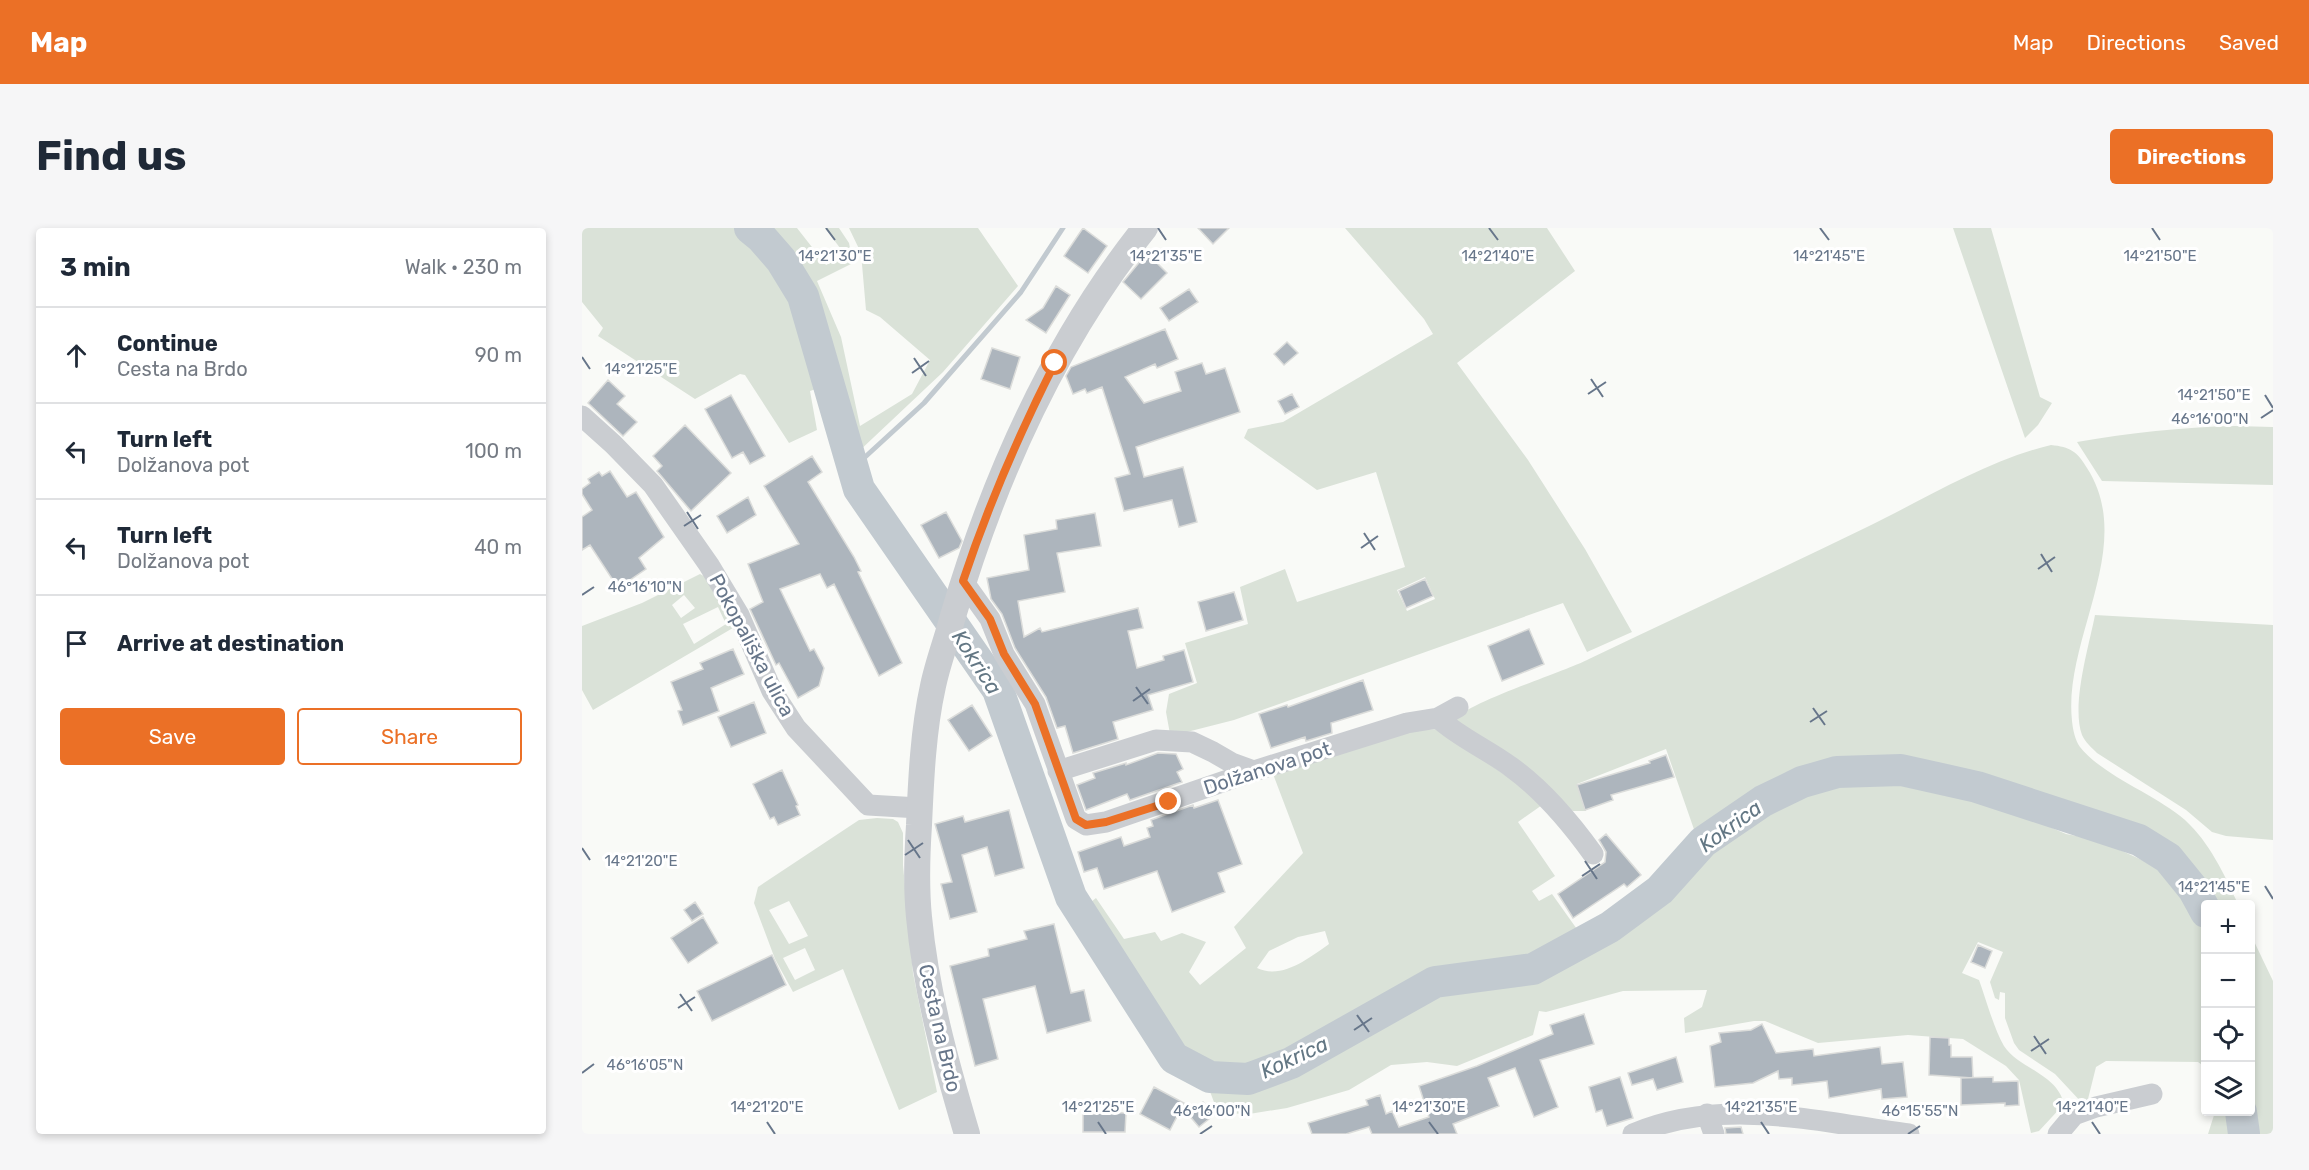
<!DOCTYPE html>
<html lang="en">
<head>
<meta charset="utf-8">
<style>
	body { margin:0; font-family:Rubik,sans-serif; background:#f6f6f7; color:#1f2937 }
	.controls { position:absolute; right:18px; bottom:18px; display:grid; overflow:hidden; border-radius:6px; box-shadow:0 3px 9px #0003 }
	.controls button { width:54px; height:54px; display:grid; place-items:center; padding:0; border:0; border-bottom:2px solid #e0e1e3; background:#fff; color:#1f2937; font:30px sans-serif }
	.stop { position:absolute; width:18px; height:18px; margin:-14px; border:4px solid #eb7026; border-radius:50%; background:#fff }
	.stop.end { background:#eb7026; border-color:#fff; box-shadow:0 2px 6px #0008 }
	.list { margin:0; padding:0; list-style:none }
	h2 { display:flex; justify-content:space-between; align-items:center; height:78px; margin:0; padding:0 24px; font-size:26px }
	h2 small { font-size:20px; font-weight:400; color:#747a83 }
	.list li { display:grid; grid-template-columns:39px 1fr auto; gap:18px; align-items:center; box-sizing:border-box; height:96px; padding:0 24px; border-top:2px solid #e0e1e3 }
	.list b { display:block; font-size:22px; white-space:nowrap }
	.list p { margin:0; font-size:20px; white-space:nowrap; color:#747a83 }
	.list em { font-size:20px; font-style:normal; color:#747a83 }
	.actions { display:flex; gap:12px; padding:18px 24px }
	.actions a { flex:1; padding:14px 0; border:2px solid #eb7026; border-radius:6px; text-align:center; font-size:21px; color:#eb7026 }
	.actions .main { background:#eb7026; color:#fff }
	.icon { flex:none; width:33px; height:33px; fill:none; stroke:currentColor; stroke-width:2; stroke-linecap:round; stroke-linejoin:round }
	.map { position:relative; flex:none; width:1691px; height:906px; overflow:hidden; border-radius:6px }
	header { display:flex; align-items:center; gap:36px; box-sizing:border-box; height:84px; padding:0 30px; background:#eb7026; color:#fff }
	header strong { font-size:28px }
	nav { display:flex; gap:33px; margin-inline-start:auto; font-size:21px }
	.intro { display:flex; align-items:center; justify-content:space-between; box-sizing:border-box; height:144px; padding:0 36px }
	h1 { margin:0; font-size:42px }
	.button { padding:15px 27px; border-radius:6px; background:#eb7026; color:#fff; font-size:21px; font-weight:700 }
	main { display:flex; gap:36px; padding:0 36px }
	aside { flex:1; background:#fff; border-radius:6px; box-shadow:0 3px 9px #0003 }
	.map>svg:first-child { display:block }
	.green { fill:#dae2d8; fill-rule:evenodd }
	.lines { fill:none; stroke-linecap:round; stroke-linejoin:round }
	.stream { stroke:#c2cad0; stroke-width:5 }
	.river { stroke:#c2cad0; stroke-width:32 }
	.building { fill:#adb5bd; stroke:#dbdcda; stroke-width:1.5 }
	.minor { stroke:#cacdd1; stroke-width:21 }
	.tertiary { stroke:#cacdd1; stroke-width:26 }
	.route { stroke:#eb7026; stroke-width:8 }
	.ticks { fill:none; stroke:#67768a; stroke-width:2 }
	.labels { text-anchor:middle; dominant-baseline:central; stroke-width:6; stroke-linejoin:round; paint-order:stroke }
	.street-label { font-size:20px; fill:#67768a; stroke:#fff }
	.water-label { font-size:21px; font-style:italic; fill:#637784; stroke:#fff }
	.ticks-label { font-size:15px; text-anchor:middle; fill:#67768a; stroke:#fff; stroke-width:6; stroke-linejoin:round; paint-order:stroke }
</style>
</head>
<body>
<header>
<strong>Map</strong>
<nav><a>Map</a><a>Directions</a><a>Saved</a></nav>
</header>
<div class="intro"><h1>Find us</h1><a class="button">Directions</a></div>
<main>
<aside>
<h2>3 min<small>Walk · 230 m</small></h2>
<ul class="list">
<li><svg class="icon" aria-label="ahead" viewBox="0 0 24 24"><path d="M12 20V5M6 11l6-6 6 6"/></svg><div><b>Continue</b><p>Cesta na Brdo</p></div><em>90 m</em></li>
<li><svg class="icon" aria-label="left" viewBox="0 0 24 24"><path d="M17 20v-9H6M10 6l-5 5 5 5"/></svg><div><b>Turn left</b><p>Dolžanova pot</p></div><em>100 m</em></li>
<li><svg class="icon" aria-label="left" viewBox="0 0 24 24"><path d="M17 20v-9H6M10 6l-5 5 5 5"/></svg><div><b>Turn left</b><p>Dolžanova pot</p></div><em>40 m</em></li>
<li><svg class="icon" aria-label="arrive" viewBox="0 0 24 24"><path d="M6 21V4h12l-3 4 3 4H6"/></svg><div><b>Arrive at destination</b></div></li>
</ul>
<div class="actions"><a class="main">Save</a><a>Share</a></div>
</aside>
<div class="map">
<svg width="1691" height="906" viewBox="0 0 1691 906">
	<rect width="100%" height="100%" fill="#f9faf7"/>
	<!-- green -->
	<path class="green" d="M 0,0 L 156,0 L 197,41 L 214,73 L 228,110 L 234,161 L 228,163 L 235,202 L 207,215 L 163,147 L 158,146 L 113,171 L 16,108 L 21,100 L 0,74 Z
		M 178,0 L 215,0 L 244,37 L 254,32 L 258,20 L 243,0 L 257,0 L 267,15 L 271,35 L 235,53 L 259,109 L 278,198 L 330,166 L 348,132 L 298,89 L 284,82 L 279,25 L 267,0 L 396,0 L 436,58 L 361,144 L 274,226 C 259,190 253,153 244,115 C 234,73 210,29 178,0 Z
		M 763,0 L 965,0 L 993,43 L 875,135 L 946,232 L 1003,321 L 1050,404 L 1005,424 L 981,375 L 652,492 L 597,506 L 588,506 L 584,484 L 587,466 L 615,455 L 603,415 L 666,396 L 658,359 L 703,341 L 715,374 L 823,339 L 794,244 L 735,262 L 662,210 L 666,201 L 701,194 L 851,106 L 842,91 ZM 843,349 L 853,371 L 825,383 L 815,362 Z
		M 1371,0 L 1409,0 L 1458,169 L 1470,175 L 1456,197 L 1443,210 Z
		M 1653,198 L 1691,199 L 1691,257 L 1520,253 L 1495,214 C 1548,205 1599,199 1653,198 Z
		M 1469,217 C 1488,219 1495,223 1505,240 C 1555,318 1481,410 1490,493 C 1491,502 1493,512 1498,519 C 1521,548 1573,566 1603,592 C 1628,615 1642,646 1656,676 L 1629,676 C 1619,660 1603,628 1587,617 C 1568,604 1529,596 1506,588 C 1487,582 1469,571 1450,566 C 1442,564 1432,565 1423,563 C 1376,549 1329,525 1277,532 C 1220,540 1157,569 1115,610 L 1084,521 L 995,556 L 1004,583 L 991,583 L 977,577 L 871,493 C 885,474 980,445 1007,431 C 1099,387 1191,345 1283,300 C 1341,272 1406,232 1469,217 Z
		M 118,346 L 129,352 L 156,397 L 11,482 L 0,462 L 0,398 L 60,375 ZM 102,367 L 113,380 L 99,390 L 90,377 ZM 136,379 L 144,396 L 112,416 L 101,396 Z
		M 1513,387 L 1691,397 L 1691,612 L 1644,608 L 1630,604 L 1604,582 L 1515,525 C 1510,520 1503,514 1500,507 C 1489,477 1507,418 1513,387 Z
		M 857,501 L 963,575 L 936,594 L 973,648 L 950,663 L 957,673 L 970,666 L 997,704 L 935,736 L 874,744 L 833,758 L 726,819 L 665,843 L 643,844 L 617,833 L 599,822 L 583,803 L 541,736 L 509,674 L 514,670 L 542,711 L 573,704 L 579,713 L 600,705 L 624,714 L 607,744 L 618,757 L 664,720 L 652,699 L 721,625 L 691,546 L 835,502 ZM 743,703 L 747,716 C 727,730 700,752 675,740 L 687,723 L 716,709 Z
		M 1277,549 L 1307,550 L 1344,555 L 1380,564 L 1417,577 L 1484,606 L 1516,612 L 1560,632 L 1590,650 L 1602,666 L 1623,705 L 1623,839 L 1616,834 L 1524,833 L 1514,839 L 1506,871 L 1501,876 L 1473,846 L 1437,822 L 1432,815 L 1423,790 L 1423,765 L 1418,764 L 1417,772 L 1413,770 L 1408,754 L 1421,724 L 1396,714 L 1380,745 L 1397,752 C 1404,771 1412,801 1422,818 C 1437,841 1475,845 1482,876 L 1457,903 L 1449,905 L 1437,852 L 1424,838 L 1381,811 L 1326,807 L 1236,815 L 1183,793 L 1172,793 L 1103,805 L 1102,790 L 1120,779 L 1125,762 L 1041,763 L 964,784 L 957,783 L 951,807 L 875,838 L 845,834 L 809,837 L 767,862 L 705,880 L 667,886 L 636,885 L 626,858 L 647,858 L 686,850 L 715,839 L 747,818 L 796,793 L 857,759 L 877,753 L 913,753 L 950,750 L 989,732 L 1070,679 L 1135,610 L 1200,576 L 1212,565 L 1243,554 Z
		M 295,590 L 311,591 L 316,594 L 321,605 L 321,637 L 331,745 L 355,864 L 317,882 L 261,741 L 211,764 L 193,731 L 172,675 L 176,659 L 277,592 ZM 207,673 L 226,708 L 207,716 L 187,682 ZM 223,720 L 233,742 L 213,752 L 201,730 Z
		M 1669,707 L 1691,753 L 1691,906 L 1668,906 L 1664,884 L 1668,884 Z
		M 1633,884 L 1653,884 L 1656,906 L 1626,906 Z"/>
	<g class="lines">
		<!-- stream -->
		<path class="stream" d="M 270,241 L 342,175 L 439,64 L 481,0"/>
		<!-- river -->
		<path class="river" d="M 168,0 L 179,9 L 199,32 L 221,68 L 277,261 L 416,462 L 489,669 L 592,830 L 628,849 L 666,851 L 709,835 L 853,754 L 951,741 L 1028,699 L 1078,662 L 1121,614 L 1181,573 L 1220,554 L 1255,544 L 1319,542 L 1395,559 L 1557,612 L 1586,630 L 1612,662 L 1624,684
			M 1659,884 L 1662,906"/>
	</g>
	<!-- building -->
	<path class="building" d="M 501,0 L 525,18 L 506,45 L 482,28 Z
		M 616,0 L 647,0 L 631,16 Z
		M 565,25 L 585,45 L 559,71 L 541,54 Z
		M 474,58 L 488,67 L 464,105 L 444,92 L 461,80 Z
		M 607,61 L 616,74 L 587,93 L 578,80 Z
		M 583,101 L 596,131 L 575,140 L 573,136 L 543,149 L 562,175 L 599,163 L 593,144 L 620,135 L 624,146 L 643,140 L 658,184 L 554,219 L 562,249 L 601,239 L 615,294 L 597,299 L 590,272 L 542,283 L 533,250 L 548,246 L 520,159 L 505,165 L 503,161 L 491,166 L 484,148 L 489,139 Z
		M 705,114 L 716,125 L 702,137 L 692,126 Z
		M 410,120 L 438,129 L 428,161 L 399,151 Z
		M 26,152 L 43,168 L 35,176 L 55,194 L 41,208 L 6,175 Z
		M 710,166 L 717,179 L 703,186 L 696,173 Z
		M 149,167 L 183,228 L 168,236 L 161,224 L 150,230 L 123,181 Z
		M 103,197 L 149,245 L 109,283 L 75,243 L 80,238 L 71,228 Z
		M 230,228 L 240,244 L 226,254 L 272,329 L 279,343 L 276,344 L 320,435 L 297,448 L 252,356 L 245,360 L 238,346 L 198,361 L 228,423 L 232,421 L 242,440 L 237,458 L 216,470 L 197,435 L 194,437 L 168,381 L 181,374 L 166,336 L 217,316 L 182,258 Z
		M 28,243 L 45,269 L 54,264 L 82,309 L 57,330 L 64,341 L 36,360 L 8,317 L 0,322 L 0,289 L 10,282 L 0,266 L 0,261 L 8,255 L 6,251 L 17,244 L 20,248 Z
		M 166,269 L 174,287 L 145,305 L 135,288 Z
		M 364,284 L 380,313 L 377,320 L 357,330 L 339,297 Z
		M 513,285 L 519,318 L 475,325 L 483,364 L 436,373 L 442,409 L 458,400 L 460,404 L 556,380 L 561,400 L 546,403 L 555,440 L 582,432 L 581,428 L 602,422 L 611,454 L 566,467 L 571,482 L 531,494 L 536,511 L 491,525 L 483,498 L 475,500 L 464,469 L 433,420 L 420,386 L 409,371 L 405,350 L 447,342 L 442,307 L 475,301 L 474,292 Z
		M 843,351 L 851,368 L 824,380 L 817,363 Z
		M 652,364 L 661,392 L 624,403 L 616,374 Z
		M 947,401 L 962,436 L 920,453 L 906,418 Z
		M 151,421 L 162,446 L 129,460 L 137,483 L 101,497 L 96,483 L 100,482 L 89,454 L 121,441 L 118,435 Z
		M 781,452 L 791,482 L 749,495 L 750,505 L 724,513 L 723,509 L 689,520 L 677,486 L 705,477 L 706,479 Z
		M 172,474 L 184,505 L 149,519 L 136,489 Z
		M 390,477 L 410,508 L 387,523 L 366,492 Z
		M 576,525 L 594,526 L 601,541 L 595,544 L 600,554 L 548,572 L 545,566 L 504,582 L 495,557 L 513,550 L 511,545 L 544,535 L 544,537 Z
		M 1084,527 L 1092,549 L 1029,567 L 1031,572 L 1003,582 L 995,557 L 1068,535 L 1067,533 Z
		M 200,542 L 216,577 L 214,578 L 218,587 L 196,597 L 192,589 L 188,591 L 171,556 Z
		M 636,572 L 660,636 L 636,645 L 643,664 L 590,684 L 575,643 L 522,661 L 515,640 L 502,644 L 496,624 L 539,609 L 542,618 L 568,609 L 565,600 L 571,598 L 569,592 L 611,577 L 612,580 Z
		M 427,582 L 442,640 L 413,648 L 405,619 L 380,627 L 395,684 L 368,691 L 359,656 L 370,654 L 353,596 L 381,588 L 383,594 Z
		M 1024,606 L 1059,647 L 1045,659 L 1042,656 L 991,690 L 976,666 L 1023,634 L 1024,624 L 1017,612 Z
		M 113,674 L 121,686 L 110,693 L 102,682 Z
		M 121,689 L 136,715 L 106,735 L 89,710 Z
		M 472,696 L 489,765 L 502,762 L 509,793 L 465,805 L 453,758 L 401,771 L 416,831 L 393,838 L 368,738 L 407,728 L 406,721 L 445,711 L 442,703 Z
		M 1396,717 L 1410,723 L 1403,740 L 1389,734 Z
		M 190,727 L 204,757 L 130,793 L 115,763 Z
		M 1002,786 L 1012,816 L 958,832 L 976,879 L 952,889 L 933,840 L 906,850 L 917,878 L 871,896 L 875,906 L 790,906 L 787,899 L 764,906 L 730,906 L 726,895 L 786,877 L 784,872 L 798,867 L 804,886 L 810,883 L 817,899 L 847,889 L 837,858 L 895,838 L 971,806 L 968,797 Z
		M 1180,796 L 1194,825 L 1231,821 L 1232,828 L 1298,819 L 1300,836 L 1321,834 L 1325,869 L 1300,871 L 1299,861 L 1247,870 L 1245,853 L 1210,857 L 1210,850 L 1197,851 L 1196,843 L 1171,855 L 1133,859 L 1128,818 L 1139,814 L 1137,805 L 1169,802 Z
		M 1348,809 L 1367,810 L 1367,817 L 1369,817 L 1369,829 L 1390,829 L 1391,850 L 1347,847 Z
		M 1094,829 L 1101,854 L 1075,862 L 1071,851 L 1050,857 L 1046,845 Z
		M 1038,849 L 1051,890 L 1025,898 L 1020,882 L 1014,884 L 1007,859 Z
		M 1411,849 L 1411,854 L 1436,853 L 1437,877 L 1423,878 L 1423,875 L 1379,877 L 1379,850 Z
		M 572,859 L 602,875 L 588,902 L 558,886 Z
		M 621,874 L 632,887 L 617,899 L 606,886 Z
		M 512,884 L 544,885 L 543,904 L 501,904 L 501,886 L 512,886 Z
		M 1159,899 L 1161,906 L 1144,906 L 1143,900 Z"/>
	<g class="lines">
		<!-- minor -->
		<path class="minor" d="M 0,188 L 31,216 L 71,257 L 127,337 L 157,387 L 190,463 L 214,500 L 286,577 L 337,580
			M 381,353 L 408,391 L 422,426 L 453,476 L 494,591 L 504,597 L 524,594 L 672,543 L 825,495 L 856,490 L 876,479
			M 856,490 C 878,510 905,521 929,539 C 961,562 988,594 1011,626
			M 476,543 L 574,512 L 610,514 L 631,524 L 650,535 L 672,543
			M 1125,886 L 1132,906
			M 1051,906 C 1141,868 1235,894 1327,906
			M 1476,906 L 1492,887 L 1514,879 L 1570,866"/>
		<!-- tertiary -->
		<path class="tertiary" d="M 385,906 C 364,835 344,764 337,689 C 334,659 335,627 337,597 C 339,552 341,503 351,458 C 356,434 365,411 371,388 C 412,249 472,114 563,0"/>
	</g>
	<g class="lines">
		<!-- route -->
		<path class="route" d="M 473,135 C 436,208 407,275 381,353 L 408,391 L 422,426 L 453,476 L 494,591 L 504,597 L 524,594 L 587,574"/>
	</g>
	<!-- ticks -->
	<path class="ticks" d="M 244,0 L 253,12M 576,0 L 584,12M 907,0 L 916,12M 1238,0 L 1247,12M 1570,0 L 1578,12M 0,129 L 8,141M 332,130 L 344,148M 330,145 L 347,133M 1009,151 L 1021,169M 1006,166 L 1024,154M 1683,167 L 1691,180M 1679,190 L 1691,182M 105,284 L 116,301M 102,298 L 119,287M 782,305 L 793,322M 779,320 L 796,308M 1459,326 L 1470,344M 1456,341 L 1473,329M 0,367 L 12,359M 554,459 L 566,476M 551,473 L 568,461M 1231,480 L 1243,497M 1228,494 L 1245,483M 326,612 L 338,630M 0,620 L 8,632M 323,627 L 341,615M 1003,633 L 1015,651M 1000,648 L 1018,636M 1683,658 L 1691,671M 98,766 L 110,783M 96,780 L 113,769M 775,787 L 787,804M 772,802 L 790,790M 1452,808 L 1464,826M 1449,823 L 1467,811M 0,845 L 12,836M 185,894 L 193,906M 516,894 L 524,906M 847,894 L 856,906M 1179,894 L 1187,906M 1510,894 L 1518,906M 618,906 L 630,898M 1326,906 L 1338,898"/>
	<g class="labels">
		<!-- street labels -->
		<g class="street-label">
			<text transform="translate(170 417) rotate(62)">Pokopališka ulica</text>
			<text transform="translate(685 540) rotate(-18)">Dolžanova pot</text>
			<text transform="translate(358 800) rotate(77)">Cesta na Brdo</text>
		</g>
		<!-- water labels -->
		<g class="water-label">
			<text transform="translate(395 434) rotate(57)">Kokrica</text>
			<text transform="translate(1148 598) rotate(-36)">Kokrica</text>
			<text transform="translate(712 829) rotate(-25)">Kokrica</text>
		</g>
	</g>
	<g class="ticks-label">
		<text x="1578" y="33">14°21'50"E</text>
		<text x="253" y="33">14°21'30"E</text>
		<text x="584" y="33">14°21'35"E</text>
		<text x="916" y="33">14°21'40"E</text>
		<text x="1247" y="33">14°21'45"E</text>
		<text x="59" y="146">14°21'25"E</text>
		<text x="1632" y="172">14°21'50"E</text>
		<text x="1628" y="196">46°16'00"N</text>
		<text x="63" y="364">46°16'10"N</text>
		<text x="59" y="638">14°21'20"E</text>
		<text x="1632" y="664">14°21'45"E</text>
		<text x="63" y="842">46°16'05"N</text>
		<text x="185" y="884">14°21'20"E</text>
		<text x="516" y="884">14°21'25"E</text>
		<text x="847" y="884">14°21'30"E</text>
		<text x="1179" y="884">14°21'35"E</text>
		<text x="1510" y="884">14°21'40"E</text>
		<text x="630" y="888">46°16'00"N</text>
		<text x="1338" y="888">46°15'55"N</text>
	</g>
</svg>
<div class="controls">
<button>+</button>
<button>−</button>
<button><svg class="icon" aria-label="locate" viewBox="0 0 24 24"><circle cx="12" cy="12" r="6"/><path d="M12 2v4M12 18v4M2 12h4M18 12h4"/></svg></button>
<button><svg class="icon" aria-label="layers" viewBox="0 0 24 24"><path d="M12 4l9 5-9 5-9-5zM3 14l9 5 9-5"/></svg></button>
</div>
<div class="stop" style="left:473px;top:135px"></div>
<div class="stop end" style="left:587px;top:574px"></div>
</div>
</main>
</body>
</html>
